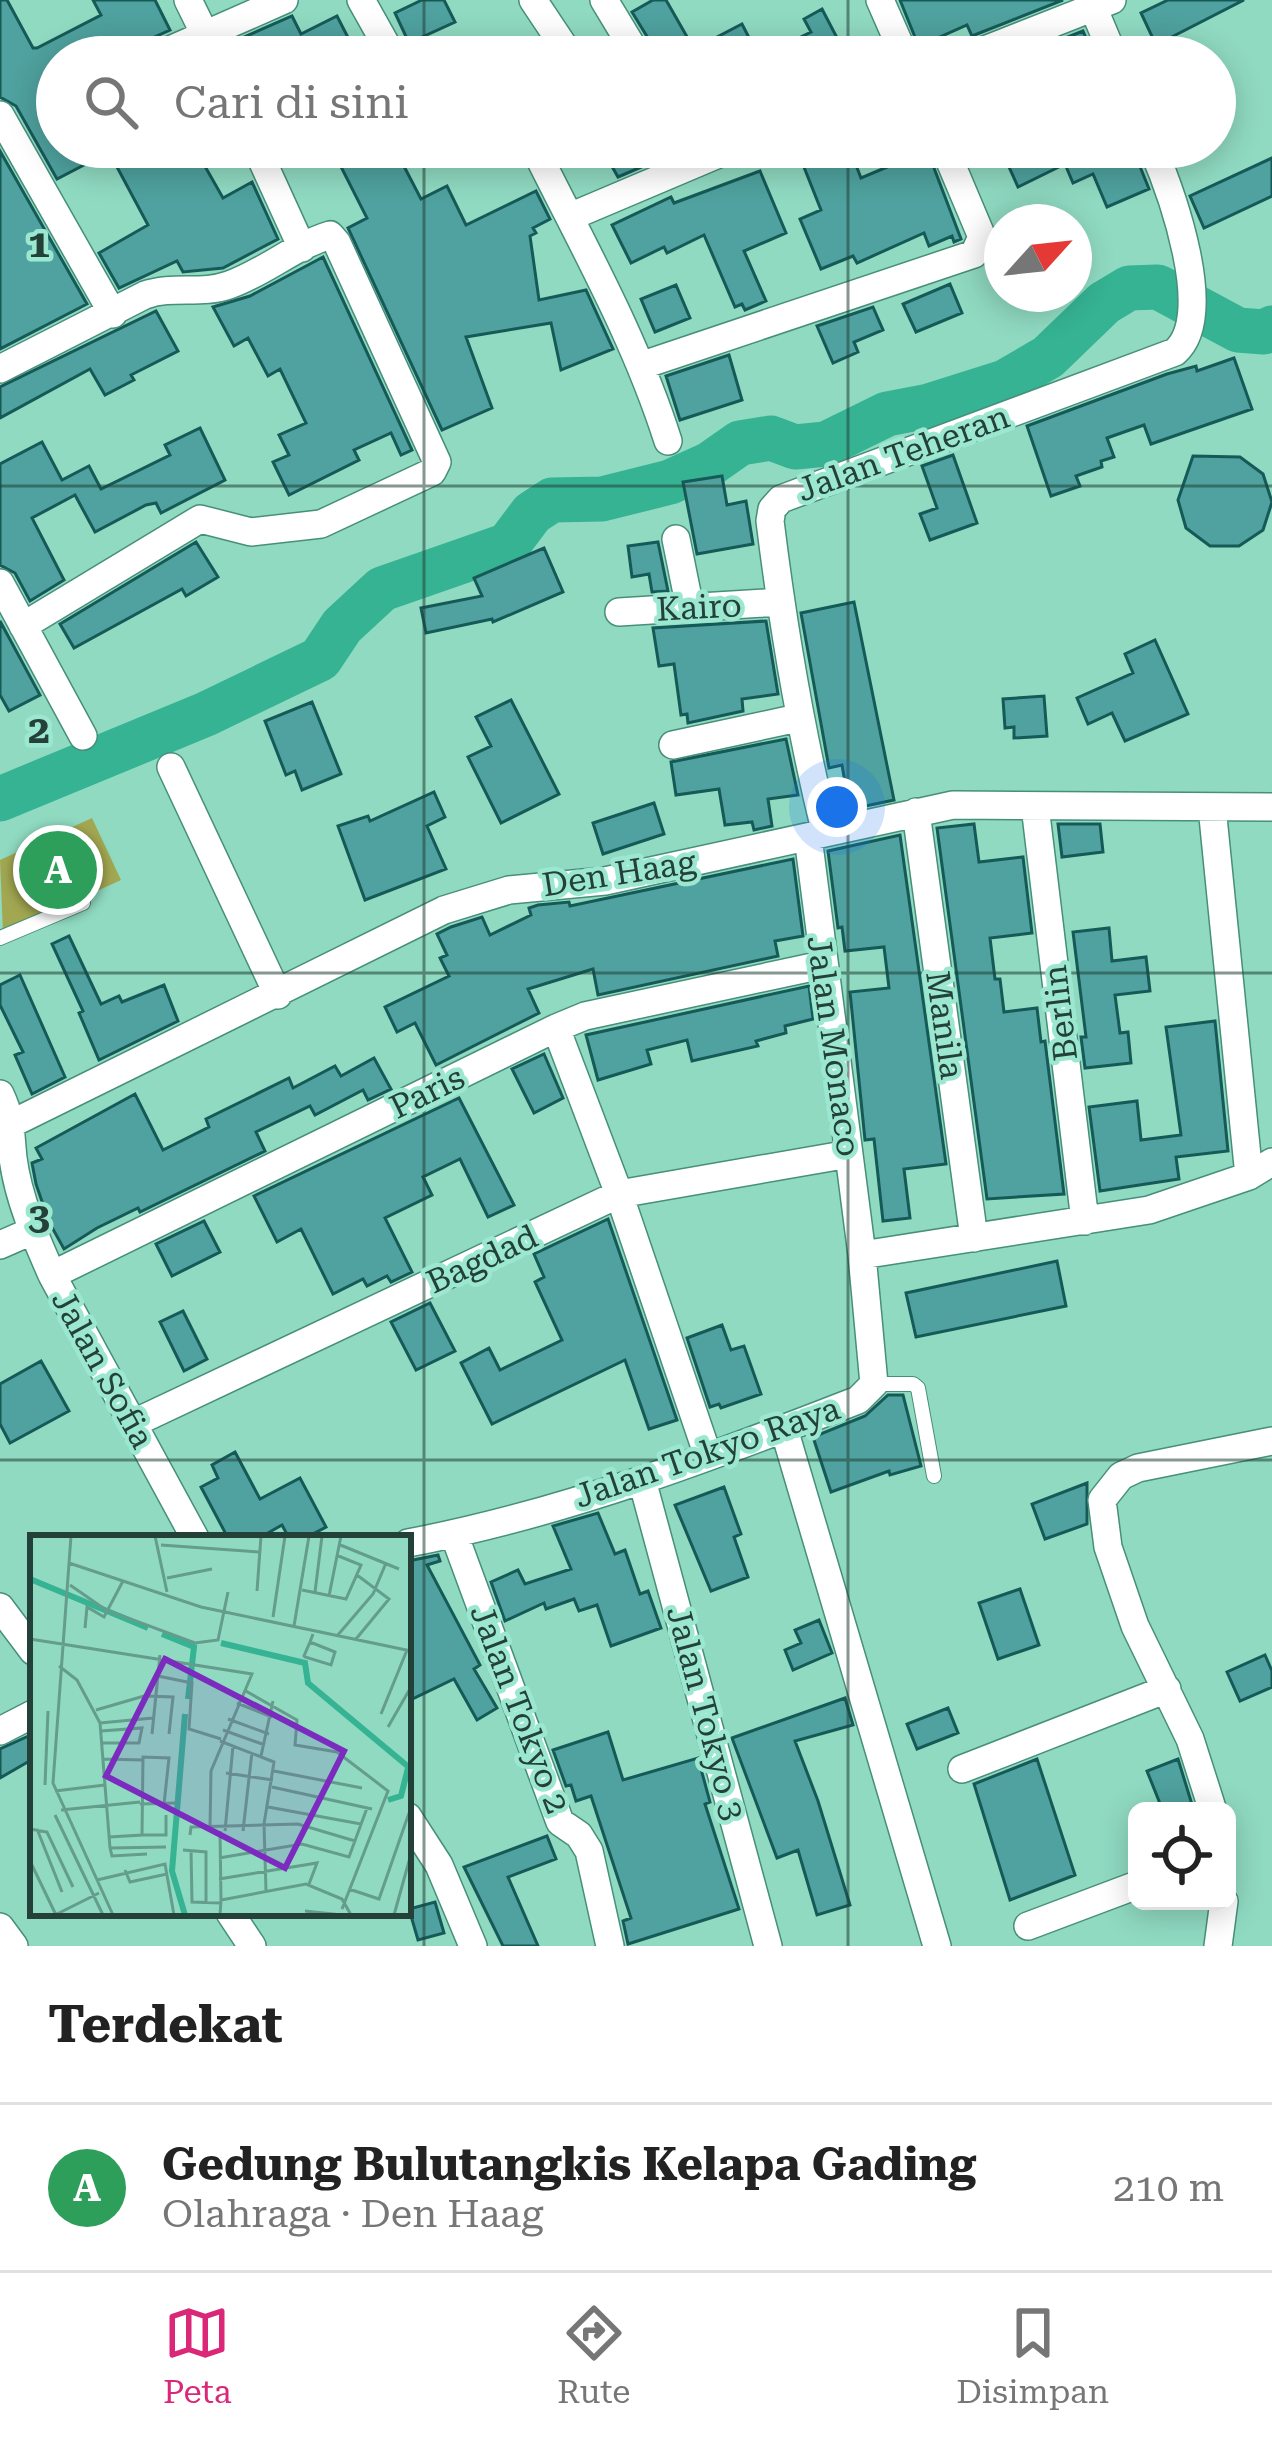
<!DOCTYPE html>
<html lang="id">
<head>
<meta charset="utf-8">
<style>
	body { margin:0; font-family:"Roboto Serif",serif; background:#f2f2f2; color:#222 }
	.controls { position:absolute; right:36px; bottom:36px; display:grid; overflow:hidden; border-radius:18px; box-shadow:0 6px 30px #0003 }
	.controls button { width:108px; height:108px; display:grid; place-items:center; padding:0; border:0; border-bottom:3px solid #e0e0e0; background:#fff; color:#222; font:60px sans-serif }
	.compass { position:absolute; left:984px; top:204px; width:108px; height:108px; border-radius:50%; background:#fff; box-shadow:0 6px 30px #0003; rotate:63deg }
	.you { position:absolute; left:837px; top:807px; width:42px; height:42px; margin:-30px; border:9px solid #fff; border-radius:50%; background:#1a73e8; box-shadow:0 0 0 18px #1a73e833 }
	.badge { display:grid; place-items:center; width:78px; height:78px; border-radius:50%; background:#db2777; color:#fff; font-size:39px; font-weight:700 }
	.pin { position:absolute; translate:-50% -50%; border:6px solid #fff; box-shadow:0 3px 12px #0006 }
	.list { margin:0; padding:0; list-style:none }
	h2 { display:flex; justify-content:space-between; align-items:center; height:156px; margin:0; padding:0 48px; font-size:51px }
	h2 small { font-size:39px; font-weight:400; color:#767676 }
	.list li { display:grid; grid-template-columns:78px 1fr auto; gap:36px; align-items:center; box-sizing:border-box; height:168px; padding:0 48px; border-top:3px solid #e0e0e0 }
	.list b { display:block; font-size:45px; white-space:nowrap }
	.list p { margin:0; font-size:39px; white-space:nowrap; color:#767676 }
	.list em { font-size:39px; font-style:normal; color:#767676 }
	.icon { flex:none; width:66px; height:66px; fill:none; stroke:currentColor; stroke-width:2; stroke-linecap:round; stroke-linejoin:round }
	.map { position:relative; flex:none; width:1272px; height:1946px; overflow:hidden }
	.search { position:absolute; background:#fff; box-shadow:0 6px 30px #0003; left:36px; right:36px; top:36px; height:132px; display:flex; align-items:center; gap:30px; box-sizing:border-box; padding:0 42px; border-radius:66px; color:#767676; font-size:45px }
	.sheet { height:324px; background:#fff }
	nav { display:flex; justify-content:space-around; align-items:center; box-sizing:border-box; height:168px; border-top:3px solid #e0e0e0; background:#fff; font-size:33px; color:#767676 }
	nav a { display:grid; justify-items:center; gap:6px }
	nav .on { color:#db2777 }
	.map>svg:first-child { display:block }
	.green { fill:#a2a851 }
	.lines { fill:none; stroke-linecap:round; stroke-linejoin:round }
	.river { stroke:#35b393; stroke-width:45 }
	.building { fill:#4fa29f; stroke:#165a58; stroke-width:3 }
	.service-casing { stroke:#468f7a; stroke-width:16 }
	.minor-casing { stroke:#468f7a; stroke-width:30 }
	.service { stroke:#fff; stroke-width:14 }
	.minor { stroke:#fff; stroke-width:27 }
	.grid { fill:none; stroke:#234138; stroke-width:3; stroke-opacity:0.55 }
	.labels { text-anchor:middle; dominant-baseline:central; stroke-width:9; stroke-linejoin:round; paint-order:stroke }
	.street-label { font-size:33px; fill:#234138; stroke:#9ce7cf }
	.inset-river { fill:none; stroke:#35b393; stroke-width:6 }
	.inset-road { fill:none; stroke:#649d8b; stroke-width:3 }
	.view { fill:#7b2cbf; fill-opacity:0.15; stroke:#7b2cbf; stroke-width:6 }
	.inset-edge { fill:none; stroke:#234138; stroke-width:6 }
	.grid-label { font-size:39px; text-anchor:middle; font-weight:bold; fill:#234138; stroke:#9ce7cf; stroke-width:9; stroke-linejoin:round; paint-order:stroke }
</style>
</head>
<body>
<div class="map">
<svg width="1272" height="1946" viewBox="0 0 1272 1946">
	<rect width="100%" height="100%" fill="#90dac2"/>
	<!-- green -->
	<path class="green" d="M 92,818 L 121,880 L 3,934 L 0,860 Z"/>
	<g class="lines">
		<!-- river -->
		<path class="river" d="M 0,799 L 206,714 L 320,659 L 342,626 L 382,589 L 508,545 L 532,513 L 552,500 L 602,499 L 670,482 L 710,464 L 740,443 L 771,438 L 795,447 L 826,444 L 887,414 L 929,406 L 1005,382 L 1048,357 L 1104,303 L 1129,288 L 1158,287 L 1238,330 L 1264,332 L 1272,328"/>
	</g>
	<!-- building -->
	<path class="building" d="M 0,0 L 7,0 L 33,48 L 37,48 L 101,15 L 93,0 L 155,0 L 170,30 L 146,41 L 136,57 L 57,57 L 57,147 L 194,147 L 223,198 L 252,182 L 278,239 L 223,268 L 183,272 L 177,261 L 119,288 L 99,253 L 148,225 L 109,152 L 57,179 L 16,106 L 0,97 Z
		M 422,0 L 444,0 L 455,22 L 409,43 L 395,13 Z
		M 653,0 L 666,0 L 694,49 L 742,24 L 759,57 L 668,57 L 664,45 L 648,38 L 632,12 Z
		M 900,0 L 1063,0 L 972,36 L 967,25 L 931,41 L 939,57 L 923,57 Z
		M 1168,0 L 1244,0 L 1156,45 L 1141,13 Z
		M 822,9 L 847,57 L 808,57 L 799,38 L 811,32 L 804,19 Z
		M 292,16 L 301,34 L 337,16 L 358,57 L 234,57 L 231,46 L 235,41 Z
		M 1083,31 L 1094,57 L 1035,57 L 1032,51 Z
		M 331,147 L 394,147 L 421,199 L 447,186 L 466,225 L 536,191 L 550,219 L 533,228 L 536,233 L 530,236 L 539,300 L 586,290 L 613,349 L 561,370 L 551,323 L 466,337 L 492,408 L 442,430 L 348,228 L 367,218 Z
		M 601,147 L 645,147 L 653,162 L 618,177 Z
		M 796,147 L 849,147 L 861,178 L 904,160 L 898,147 L 926,147 L 961,239 L 954,242 L 952,236 L 929,246 L 924,233 L 857,263 L 853,256 L 821,269 L 800,219 L 821,210 Z
		M 1000,147 L 1124,147 L 1131,162 L 1137,159 L 1149,189 L 1107,207 L 1093,174 L 1073,183 L 1065,164 L 1018,187 Z
		M 0,151 L 87,304 L 0,349 Z
		M 1272,158 L 1272,196 L 1204,228 L 1190,196 Z
		M 760,171 L 786,233 L 744,251 L 766,301 L 745,310 L 742,304 L 735,307 L 704,235 L 667,253 L 664,247 L 631,263 L 612,225 L 671,197 L 674,203 Z
		M 323,257 L 412,450 L 401,455 L 391,433 L 354,450 L 359,460 L 289,495 L 273,462 L 289,455 L 279,435 L 306,423 L 280,369 L 268,376 L 248,338 L 234,346 L 213,307 L 250,296 Z
		M 950,284 L 962,313 L 916,332 L 903,304 Z
		M 676,285 L 690,318 L 655,332 L 641,299 Z
		M 873,307 L 883,330 L 854,342 L 858,352 L 833,363 L 817,326 Z
		M 156,311 L 178,351 L 131,375 L 134,380 L 105,395 L 90,369 L 0,418 L 0,387 Z
		M 729,355 L 742,400 L 680,420 L 666,376 Z
		M 1234,358 L 1252,409 L 1151,444 L 1144,425 L 1107,438 L 1114,457 L 1101,461 L 1102,467 L 1076,476 L 1080,486 L 1051,496 L 1027,426 L 1167,374 L 1196,366 L 1197,371 Z
		M 200,428 L 225,480 L 161,513 L 156,503 L 146,505 L 95,532 L 75,495 L 32,518 L 64,580 L 30,601 L 15,573 L 0,565 L 0,464 L 42,442 L 62,480 L 89,466 L 101,489 L 170,455 L 165,445 Z
		M 953,455 L 977,523 L 930,540 L 920,514 L 937,508 L 922,466 Z
		M 1193,456 L 1240,457 L 1263,474 L 1272,502 L 1263,530 L 1239,546 L 1210,546 L 1186,528 L 1178,500 Z
		M 722,476 L 727,505 L 746,501 L 753,544 L 697,554 L 683,482 Z
		M 196,542 L 218,577 L 186,596 L 182,589 L 74,648 L 60,624 Z
		M 658,542 L 668,591 L 652,592 L 649,574 L 632,577 L 628,546 Z
		M 544,548 L 563,592 L 493,622 L 492,619 L 426,633 L 421,608 L 482,596 L 474,578 Z
		M 854,602 L 894,800 L 861,807 L 858,792 L 847,794 L 842,765 L 829,768 L 801,613 Z
		M 0,621 L 40,695 L 9,711 L 0,695 Z
		M 766,621 L 778,694 L 742,699 L 743,711 L 688,723 L 687,714 L 681,715 L 674,664 L 659,666 L 653,628 Z
		M 1155,640 L 1188,714 L 1125,741 L 1112,713 L 1088,724 L 1077,698 L 1133,673 L 1125,654 Z
		M 1044,696 L 1047,736 L 1014,738 L 1014,727 L 1005,728 L 1003,699 Z
		M 511,700 L 559,794 L 501,823 L 468,757 L 491,746 L 476,717 Z
		M 312,702 L 341,774 L 302,790 L 295,771 L 286,775 L 265,721 Z
		M 786,739 L 798,795 L 768,799 L 772,826 L 754,830 L 752,822 L 725,825 L 719,789 L 676,795 L 671,762 Z
		M 434,792 L 445,817 L 427,826 L 446,869 L 365,900 L 338,826 L 368,816 L 370,821 Z
		M 654,803 L 664,834 L 603,854 L 593,823 Z
		M 974,824 L 979,862 L 1023,857 L 1032,933 L 990,938 L 995,979 L 1000,979 L 1004,1012 L 1037,1008 L 1041,1042 L 1045,1041 L 1064,1194 L 987,1199 L 937,828 Z
		M 1058,824 L 1100,824 L 1103,852 L 1062,857 Z
		M 900,835 L 946,1164 L 904,1169 L 910,1218 L 883,1221 L 874,1139 L 865,1140 L 850,992 L 889,988 L 884,947 L 845,951 L 842,927 L 838,928 L 828,851 Z
		M 793,859 L 803,936 L 775,941 L 778,956 L 598,995 L 593,969 L 528,989 L 539,1013 L 436,1065 L 415,1023 L 397,1032 L 385,1007 L 449,976 L 440,958 L 447,955 L 437,934 L 451,927 L 482,917 L 490,935 L 531,915 L 529,908 L 538,905 L 569,902 L 570,906 Z
		M 1109,928 L 1112,961 L 1146,957 L 1150,991 L 1115,995 L 1120,1033 L 1128,1032 L 1131,1063 L 1085,1068 L 1081,1037 L 1086,1037 L 1073,932 Z
		M 69,936 L 101,1004 L 119,996 L 122,1002 L 164,985 L 178,1021 L 99,1060 L 79,1013 L 83,1011 L 52,944 Z
		M 20,975 L 65,1077 L 32,1094 L 15,1055 L 23,1052 L 0,1005 L 0,985 Z
		M 809,986 L 813,1019 L 785,1026 L 786,1033 L 756,1041 L 758,1046 L 692,1061 L 687,1040 L 647,1050 L 651,1064 L 598,1080 L 586,1035 Z
		M 1215,1021 L 1228,1151 L 1176,1157 L 1179,1179 L 1100,1191 L 1089,1107 L 1137,1101 L 1141,1140 L 1181,1135 L 1166,1027 Z
		M 544,1054 L 563,1098 L 534,1113 L 512,1069 Z
		M 374,1058 L 391,1089 L 368,1100 L 363,1090 L 315,1115 L 310,1106 L 256,1132 L 265,1151 L 140,1212 L 138,1208 L 97,1228 L 64,1249 L 49,1222 L 36,1184 L 32,1163 L 42,1159 L 36,1148 L 135,1094 L 163,1150 L 209,1127 L 206,1119 L 289,1078 L 293,1088 L 335,1066 L 341,1076 Z
		M 459,1098 L 514,1205 L 488,1217 L 460,1159 L 423,1177 L 432,1195 L 385,1218 L 412,1272 L 391,1282 L 387,1276 L 367,1286 L 363,1279 L 333,1294 L 301,1229 L 277,1242 L 254,1196 Z
		M 608,1219 L 677,1420 L 649,1429 L 625,1360 L 492,1424 L 461,1363 L 489,1348 L 500,1370 L 562,1340 L 535,1282 L 544,1277 L 534,1254 Z
		M 204,1221 L 220,1252 L 172,1276 L 156,1244 Z
		M 1057,1261 L 1066,1306 L 916,1337 L 906,1293 Z
		M 430,1303 L 455,1351 L 416,1370 L 391,1322 Z
		M 183,1311 L 207,1359 L 184,1371 L 160,1322 Z
		M 722,1325 L 731,1350 L 744,1346 L 761,1394 L 721,1408 L 719,1404 L 710,1407 L 687,1338 Z
		M 41,1361 L 69,1411 L 10,1443 L 0,1424 L 0,1384 Z
		M 888,1395 L 903,1395 L 921,1466 L 890,1475 L 889,1471 L 831,1492 L 813,1437 L 865,1416 Z
		M 235,1452 L 260,1499 L 300,1478 L 326,1527 L 305,1538 L 289,1538 L 282,1525 L 259,1538 L 228,1538 L 201,1487 L 218,1478 L 212,1465 Z
		M 1087,1483 L 1087,1524 L 1045,1539 L 1032,1504 Z
		M 724,1487 L 741,1534 L 734,1537 L 748,1577 L 711,1591 L 675,1505 Z
		M 598,1513 L 615,1554 L 625,1550 L 640,1594 L 648,1591 L 661,1628 L 611,1646 L 597,1605 L 579,1611 L 574,1599 L 546,1609 L 544,1603 L 505,1621 L 491,1582 L 518,1570 L 525,1584 L 571,1569 L 553,1526 Z
		M 438,1555 L 440,1561 L 427,1565 L 480,1665 L 474,1669 L 497,1708 L 477,1720 L 454,1679 L 408,1701 L 408,1561 Z
		M 1020,1589 L 1039,1645 L 998,1659 L 979,1603 Z
		M 819,1620 L 832,1653 L 793,1670 L 785,1650 L 801,1643 L 795,1630 Z
		M 1265,1655 L 1272,1671 L 1272,1687 L 1240,1701 L 1227,1672 Z
		M 845,1698 L 853,1725 L 795,1741 L 818,1801 L 850,1905 L 817,1915 L 798,1850 L 777,1858 L 732,1738 Z
		M 948,1708 L 958,1733 L 917,1749 L 907,1724 Z
		M 608,1732 L 623,1780 L 698,1758 L 710,1802 L 705,1804 L 739,1909 L 628,1944 L 623,1921 L 631,1918 L 591,1796 L 576,1801 L 571,1785 L 566,1786 L 553,1750 Z
		M 33,1734 L 33,1759 L 0,1778 L 0,1749 Z
		M 1037,1759 L 1075,1875 L 1010,1900 L 974,1784 Z
		M 1178,1759 L 1194,1811 L 1163,1811 L 1147,1771 Z
		M 547,1836 L 556,1859 L 508,1877 L 538,1946 L 503,1946 L 464,1867 Z
		M 435,1902 L 444,1933 L 418,1940 L 409,1909 Z"/>
	<g class="lines">
		<defs>
			<path id="service" d="M 0,938 L 83,903
				M 874,1384 L 913,1384 L 918,1388 L 934,1476"/>
			<path id="minor" d="M 188,0 L 216,57
				M 361,0 L 393,57
				M 533,0 L 571,57
				M 604,0 L 636,53 L 650,57
				M 880,0 L 905,57
				M 1093,7 L 1114,57
				M 154,57 L 284,0
				M 967,57 L 1112,0
				M 0,115 L 113,314
				M 256,147 L 302,248
				M 449,147 L 450,147
				M 534,147 C 582,244 635,337 668,441
				M 572,216 L 735,147
				M 643,365 L 974,254 L 982,237 L 944,147
				M 0,369 L 145,295 C 173,285 201,295 229,285 C 264,273 294,246 330,235 L 337,243 L 437,462 L 432,472 L 321,524 L 251,532 L 200,519 L 23,626
				M 676,539 L 690,608
				M 0,583 L 83,736
				M 619,612 L 779,602
				M 673,745 L 798,718
				M 171,767 L 278,995
				M 1035,806 L 1085,1221
				M 1212,807 L 1249,1176
				M 916,812 L 974,1238
				M 825,830 C 800,728 783,626 770,521 L 772,509 L 781,499 L 1175,352 C 1217,316 1171,191 1152,147
				M 556,1028 L 619,1194 L 708,1456
				M 0,1094 C 12,1120 10,1130 13,1158 C 18,1198 36,1239 52,1275 L 195,1538
				M 13,1123 L 444,910 L 509,890 L 605,881 L 953,805 L 1272,807
				M 0,1245 L 32,1231
				M 862,1255 L 1149,1210 L 1249,1176 L 1272,1162
				M 52,1275 L 556,1028 L 585,1016 L 822,965
				M 134,1423 L 619,1194 L 849,1154
				M 784,1429 L 937,1946
				M 642,1480 L 768,1946
				M 454,1534 L 560,1822 L 579,1835 L 589,1851 L 610,1946
				M 408,1543 C 562,1514 712,1457 858,1400 L 874,1384 L 862,1255 L 808,837
				M 0,1607 L 33,1651
				M 0,1731 L 33,1714
				M 962,1769 L 1167,1689
				M 1213,1811 L 1190,1739 L 1135,1626 L 1108,1547 L 1102,1500 L 1121,1476 L 1138,1468 L 1272,1441
				M 408,1817 L 439,1865 L 473,1946
				M 230,1913 L 252,1946
				M 1028,1926 L 1137,1885
				M 0,1927 L 14,1946
				M 1218,1946 L 1224,1901"/>
		</defs>
		<!-- service casing -->
		<use href="#service" class="service-casing"/>
		<!-- minor casing -->
		<use href="#minor" class="minor-casing"/>
		<!-- service -->
		<use href="#service" class="service"/>
		<!-- minor -->
		<use href="#minor" class="minor"/>
	</g>
	<!-- grid -->
	<path class="grid" d="M 424,0 L 424,57M 848,0 L 848,57M 424,147 L 424,1946M 848,147 L 848,1946M 0,486 L 1272,486M 0,973 L 1272,973M 0,1460 L 1272,1460"/>
	<g class="labels">
		<!-- street labels -->
		<g class="street-label">
			<text transform="translate(903 453) rotate(-20)">Jalan Teheran</text>
			<text transform="translate(699 607) rotate(-3)">Kairo</text>
			<text transform="translate(619 873) rotate(-9)">Den Haag</text>
			<text transform="translate(1060 1013) rotate(-97)">Berlin</text>
			<text transform="translate(945 1025) rotate(82)">Manila</text>
			<text transform="translate(834 1046) rotate(82)">Jalan Monaco</text>
			<text transform="translate(427 1092) rotate(-26)">Paris</text>
			<text transform="translate(482 1259) rotate(-25)">Bagdad</text>
			<text transform="translate(103 1369) rotate(61)">Jalan Sofia</text>
			<text transform="translate(707 1452) rotate(-19)">Jalan Tokyo Raya</text>
			<text transform="translate(520 1709) rotate(69)">Jalan Tokyo 2</text>
			<text transform="translate(706 1713) rotate(75)">Jalan Tokyo 3</text>
		</g>
	</g>
	<!-- overview -->
	<g transform="translate(30 1535)">
		<rect width="381" height="381" fill="#90dac2"/>
		<path class="inset-river" d="M 0,44 L 118,93M 132,99 L 164,112 L 158,164M 191,108 L 275,128 L 278,148 L 381,234M 358,265 L 371,261 L 378,233M 155,380 L 142,336 L 155,179"/>
		<path class="inset-road" d="M 41,1 L 23,248 L 83,380M 125,1 L 137,57M 308,9 L 369,34M 131,10 L 229,17M 39,28 L 171,72 L 381,116M 137,43 L 182,34M 40,50 L 76,75 L 165,108 L 188,105 L 198,57M 272,55 L 316,64 L 331,30 L 306,20M 227,56 L 231,1M 285,57 L 292,1M 299,61 L 311,1M 243,82 L 255,1M 264,91 L 279,1M 55,93 L 57,72 L 74,82 L 93,46M 307,101 L 343,59 L 356,28M 0,104 L 222,139 L 181,236 L 180,293M 326,104 L 359,64 L 327,40M 280,107 L 305,117 L 301,130 L 275,122 L 274,121 L 280,107 L 283,99M 29,131 L 47,145 L 70,188 L 80,313M 128,141 L 162,148 L 159,194 L 191,204M 214,155 L 267,185 L 265,210 L 307,217 L 358,256 L 312,374M 207,168 L 242,182M 66,175 L 114,161 L 143,162 L 139,199M 351,179 L 377,115M 198,184 L 239,199M 70,188 L 123,183M 358,192 L 381,152M 193,195 L 235,210M 71,196 L 112,193 L 109,208 L 72,208M 122,199 L 130,120M 190,206 L 244,227 L 234,289 L 236,356M 231,221 L 243,166M 74,224 L 113,225M 244,236 L 332,253M 196,238 L 243,245M 15,250 L 18,176M 242,252 L 342,274M 25,256 L 75,250M 110,269 L 147,268M 238,272 L 331,289M 31,275 L 110,267M 25,280 L 73,380M 0,294 L 17,297 L 43,352M 7,294 L 32,357M 190,296 L 191,365M 195,296 L 203,211M 213,296 L 222,217M 112,300 L 136,300 L 136,280M 160,300 L 161,292 L 268,289 L 325,306M 79,302 L 112,300 L 113,222 L 139,223 L 134,269M 80,313 L 136,312M 80,313 L 82,321 L 117,319M 153,315 L 176,317 L 176,368M 161,315 L 162,367 L 191,368M 189,323 L 272,309 L 319,322 L 337,273M 0,326 L 26,380M 95,335 L 100,347 L 137,339M 189,344 L 287,328 L 279,349M 67,345 L 135,329 L 144,380M 319,354 L 349,364 L 379,278M 275,376 L 312,380M 25,380 L 69,358M 190,380 L 191,365 L 276,349 L 312,364 L 321,380M 364,380 L 381,319"/>
		<path class="view" d="M 135,124 L 314,216 L 255,333 L 76,241 Z"/>
		<rect width="381" height="381" class="inset-edge"/>
	</g>
	<g class="grid-label">
		<text x="39" y="257">1</text>
		<text x="39" y="743">2</text>
		<text x="39" y="1230">3</text>
	</g>
</svg>
<div class="controls">
<button><svg class="icon" aria-label="locate" viewBox="0 0 24 24"><circle cx="12" cy="12" r="6"/><path d="M12 2v4M12 18v4M2 12h4M18 12h4"/></svg></button>
</div>
<svg class="compass" viewBox="-18 -18 36 36"><path d="M0-13l5 13h-10z" fill="#e53935"/><path d="M0 13l5-13h-10z" fill="#767676"/></svg>
<div class="you"></div>
<div class="pin badge" style="left:58px;top:870px;background:#2e9e5b">A</div>
<div class="search"><svg class="icon" aria-label="search" viewBox="0 0 24 24"><circle cx="10" cy="10" r="6"/><path d="M15 15l6 6"/></svg>Cari di sini</div>
</div>
<section class="sheet">
<h2>Terdekat<small></small></h2>
<ul class="list">
<li><span class="badge" style="background:#2e9e5b">A</span><div><b>Gedung Bulutangkis Kelapa Gading</b><p>Olahraga · Den Haag</p></div><em>210 m</em></li>
</ul>
</section>
<nav>
<a class="on"><svg class="icon" aria-label="map" viewBox="0 0 24 24"><path d="M3 6l6-2 6 2 6-2v14l-6 2-6-2-6 2zM9 4v14M15 6v14"/></svg>Peta</a>
<a><svg class="icon" aria-label="directions" viewBox="0 0 24 24"><path d="M12 3l9 9-9 9-9-9zM9 14v-3h6M13 9l2 2-2 2"/></svg>Rute</a>
<a><svg class="icon" aria-label="saved" viewBox="0 0 24 24"><path d="M7 4h10v16l-5-4-5 4z"/></svg>Disimpan</a>
</nav>
</body>
</html>
